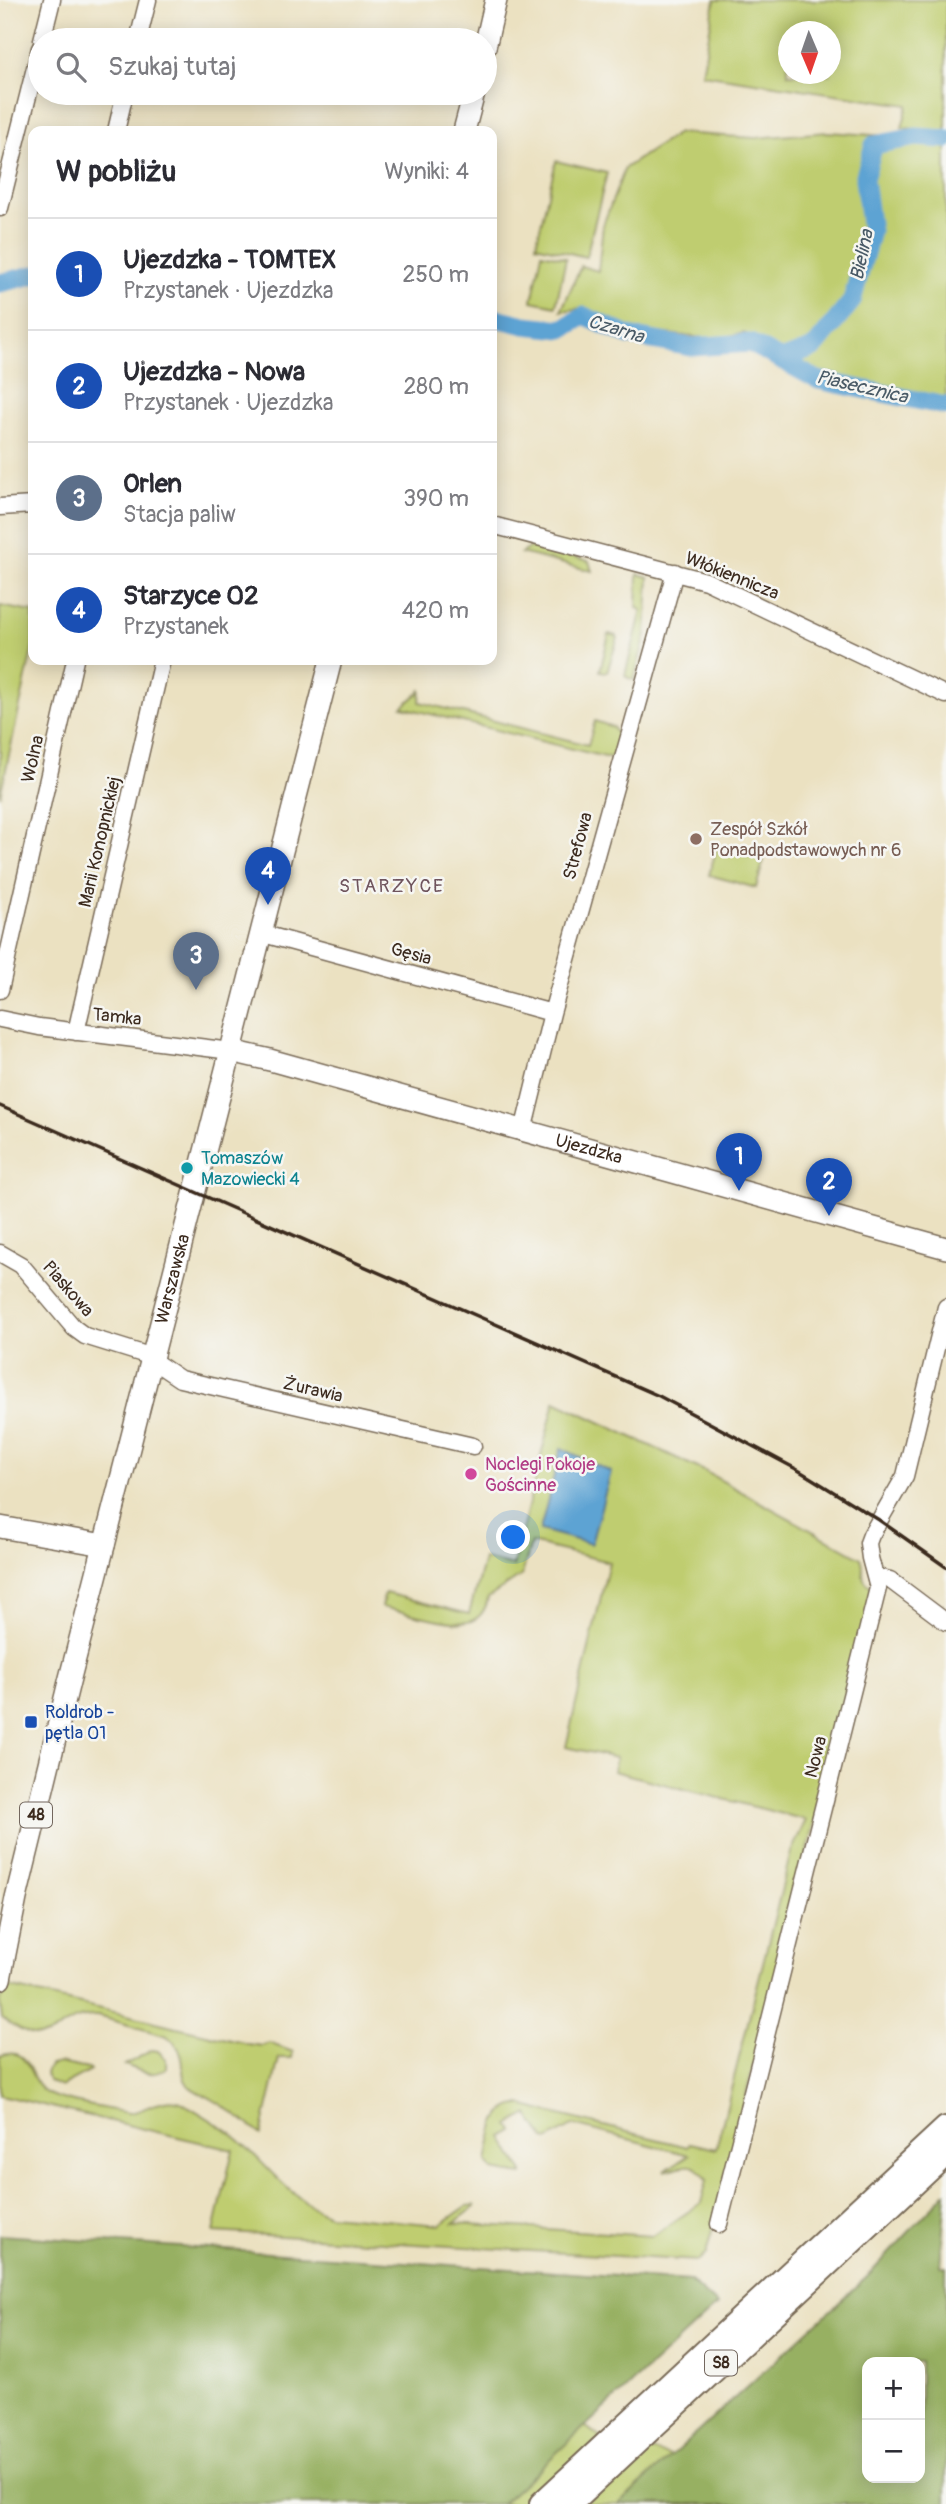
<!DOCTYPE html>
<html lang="pl">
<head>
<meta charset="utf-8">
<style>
	body { margin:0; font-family:Pangolin,sans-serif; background:#f7f7f7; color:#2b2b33 }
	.controls { position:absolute; right:21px; bottom:21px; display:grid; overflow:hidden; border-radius:14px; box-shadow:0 4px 18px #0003 }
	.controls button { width:63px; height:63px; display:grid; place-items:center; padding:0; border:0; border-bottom:2px solid #e1e1e2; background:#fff; color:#2b2b33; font:35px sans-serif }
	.compass { position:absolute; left:778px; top:21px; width:63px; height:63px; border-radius:50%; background:#fff; box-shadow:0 4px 18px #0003; rotate:178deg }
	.you { position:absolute; left:514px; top:1538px; width:24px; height:24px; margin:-18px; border:5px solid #fff; border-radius:50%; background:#1a73e8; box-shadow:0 0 0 10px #1a73e833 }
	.badge { display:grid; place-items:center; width:46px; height:46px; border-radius:50%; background:#d93025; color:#fff; font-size:23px; font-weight:700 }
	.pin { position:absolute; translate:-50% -58px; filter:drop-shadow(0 2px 4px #0008) }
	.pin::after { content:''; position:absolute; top:37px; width:24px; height:21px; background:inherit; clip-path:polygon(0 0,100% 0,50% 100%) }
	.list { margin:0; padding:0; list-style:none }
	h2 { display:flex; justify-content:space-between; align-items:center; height:91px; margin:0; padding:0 28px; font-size:30px }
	h2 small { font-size:23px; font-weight:400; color:#7c7c81 }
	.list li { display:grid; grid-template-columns:46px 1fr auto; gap:21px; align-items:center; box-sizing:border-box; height:112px; padding:0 28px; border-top:2px solid #e1e1e2 }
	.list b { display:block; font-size:26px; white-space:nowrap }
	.list p { margin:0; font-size:23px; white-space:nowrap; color:#7c7c81 }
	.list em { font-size:23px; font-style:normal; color:#7c7c81 }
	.icon { flex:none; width:38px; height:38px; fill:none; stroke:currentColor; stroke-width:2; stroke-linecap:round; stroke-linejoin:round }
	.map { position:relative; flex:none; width:946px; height:2504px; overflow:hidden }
	.search { position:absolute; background:#fff; box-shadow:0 4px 18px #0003; left:28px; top:28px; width:469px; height:77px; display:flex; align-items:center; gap:18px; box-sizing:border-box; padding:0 24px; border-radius:38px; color:#7c7c81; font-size:26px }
	.panel { position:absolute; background:#fff; box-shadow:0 4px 18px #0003; left:28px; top:126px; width:469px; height:539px; border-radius:14px }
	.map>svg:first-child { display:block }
	.green { fill:#bfcd6f; stroke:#7d7c46; stroke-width:2; fill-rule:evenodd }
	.forest { fill:#97b062; stroke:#696d40; stroke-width:2; fill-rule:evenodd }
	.water { fill:#5da3d3; stroke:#4c6678; stroke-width:2 }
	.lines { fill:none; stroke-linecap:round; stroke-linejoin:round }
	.river { stroke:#5da3d3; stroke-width:19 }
	.minor-casing { stroke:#796a57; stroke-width:19 }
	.major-casing { stroke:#796a57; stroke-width:24 }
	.highway-casing { stroke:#796a57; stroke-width:28 }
	.minor { stroke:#fff; stroke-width:16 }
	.major { stroke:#fff; stroke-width:21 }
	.highway { stroke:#fff; stroke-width:24 }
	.rail { stroke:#3b2a1e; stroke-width:3.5 }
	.education-dot { fill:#8d6e63; stroke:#f6f6f2; stroke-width:2.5 }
	.culture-dot { fill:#0f9aa8; stroke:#f6f6f2; stroke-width:2.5 }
	.hotel-dot { fill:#d1479c; stroke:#f6f6f2; stroke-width:2.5 }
	.transit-dot { fill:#1a4fb4; stroke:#f6f6f2; stroke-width:2.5 }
	.labels { text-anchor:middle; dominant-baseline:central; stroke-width:5; stroke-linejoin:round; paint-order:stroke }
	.shield { fill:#f6f6f2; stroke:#73675e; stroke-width:2 }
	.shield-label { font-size:16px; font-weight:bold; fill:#3b2a1e }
	.street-label { font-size:18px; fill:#3b2a1e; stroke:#f6f6f2 }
	.education-label { font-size:18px; fill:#785e54; stroke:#f6f6f2; text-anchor:start }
	.culture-label { font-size:18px; fill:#0d838f; stroke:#f6f6f2; text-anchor:start }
	.hotel-label { font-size:18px; fill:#b23c85; stroke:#f6f6f2; text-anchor:start }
	.transit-label { font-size:18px; fill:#164399; stroke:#f6f6f2; text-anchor:start }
	.water-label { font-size:19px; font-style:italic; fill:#495a66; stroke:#f6f6f2 }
	.neighbourhood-label { font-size:19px; letter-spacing:2px; fill:#6f545d; stroke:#f6f6f2 }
</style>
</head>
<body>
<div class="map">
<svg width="946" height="2504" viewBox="0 0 946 2504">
	<rect width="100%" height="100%" fill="#f6f6f2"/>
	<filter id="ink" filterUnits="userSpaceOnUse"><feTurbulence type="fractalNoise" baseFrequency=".0143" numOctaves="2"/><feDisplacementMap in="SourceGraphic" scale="14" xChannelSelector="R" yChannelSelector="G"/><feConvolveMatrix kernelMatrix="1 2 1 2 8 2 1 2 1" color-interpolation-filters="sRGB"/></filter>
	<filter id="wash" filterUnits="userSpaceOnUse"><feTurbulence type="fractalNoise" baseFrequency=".00686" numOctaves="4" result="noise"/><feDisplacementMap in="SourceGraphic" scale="28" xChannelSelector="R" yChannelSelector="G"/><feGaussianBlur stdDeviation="1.57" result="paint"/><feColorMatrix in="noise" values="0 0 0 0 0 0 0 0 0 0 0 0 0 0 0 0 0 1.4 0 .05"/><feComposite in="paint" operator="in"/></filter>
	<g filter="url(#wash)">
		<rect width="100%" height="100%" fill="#ebe1c1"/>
		<!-- green -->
		<path class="green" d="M 715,0 L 946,0 L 946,131 L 902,128 L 908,105 L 702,74 ZM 788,32 L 830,32 L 830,74 L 788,74 Z
			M 828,132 L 946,140 L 946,404 L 846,383 L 788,358 L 744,333 L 714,339 L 630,330 L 583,308 L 561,311 L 581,266 L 598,271 L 603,225 L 625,168 L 678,133 L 755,138 Z
			M 556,161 L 607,173 L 586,257 L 536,245 Z
			M 542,253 L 566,258 L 556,306 L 532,301 Z
			M 532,546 L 589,561 L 592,571 L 521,553 Z
			M 638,574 L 649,577 L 646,635 L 634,680 L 626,677 L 625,675 L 642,610 L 637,608 Z
			M 0,606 L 33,612 L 33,646 L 0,796 Z
			M 609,634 L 616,636 L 618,638 L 607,672 L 600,671 Z
			M 421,689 L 420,702 L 588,745 L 595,721 L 613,727 L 618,737 L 613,757 L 605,757 L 402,707 L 420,692 Z
			M 717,847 L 764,860 L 756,888 L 709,875 Z
			M 555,1401 L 704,1471 L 861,1558 C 867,1573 856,1578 874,1588 L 706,2254 L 699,2261 L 214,2232 L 233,2150 L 0,2095 L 0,2056 C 29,2044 29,2078 42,2090 C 54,2101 110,2109 128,2113 C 149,2111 160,2095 181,2102 C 201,2114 223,2126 241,2142 C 269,2168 293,2201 329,2215 L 440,2225 L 467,2206 L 474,2205 L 475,2207 L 454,2223 L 653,2236 L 701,2203 L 707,2180 C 694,2157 682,2168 664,2171 L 689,2155 L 574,2125 L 547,2140 L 544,2139 L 528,2114 L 509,2125 L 513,2131 L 502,2137 L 523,2173 L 522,2175 L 493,2170 L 487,2162 C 492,2141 492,2106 520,2105 L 688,2147 L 690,2143 L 716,2149 L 791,1852 L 806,1820 L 613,1771 L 616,1758 L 566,1747 L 609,1562 L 531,1543 L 522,1575 L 488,1598 C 481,1633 451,1622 425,1617 C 410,1614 396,1610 381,1607 L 385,1593 L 469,1614 L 484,1559 L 513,1566 Z
			M 5,1986 L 248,2044 L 262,2046 L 269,2043 L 293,2052 L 292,2058 L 279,2058 L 261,2135 C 246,2122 229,2109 212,2099 C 204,2094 194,2092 188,2085 C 176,2070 193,2057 167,2036 L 97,2016 C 50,2015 59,2060 2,2018 L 0,2004 Z
			M 152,2050 L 158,2051 L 166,2059 L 166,2068 C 153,2079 139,2070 125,2065 Z
			M 59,2063 L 88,2069 L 90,2071 L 61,2087 L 48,2081 L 46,2073 L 50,2065 Z
			M 585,2426 L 601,2438 L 530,2504 L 501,2504 Z
			M 643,2449 L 672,2456 L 619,2504 L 584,2504 Z"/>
		<!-- forest -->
		<path class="forest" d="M 946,2192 L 940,2266 L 946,2267 L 946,2504 L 619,2504 L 867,2277 ZM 867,2362 L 920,2362 L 920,2478 L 867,2478 Z
			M 0,2235 L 690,2281 L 717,2305 L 501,2504 L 0,2504 Z"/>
		<!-- water -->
		<path class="water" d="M 561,1448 L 611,1472 L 591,1544 L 540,1530 Z"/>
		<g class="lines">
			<!-- river -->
			<path class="river" d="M 0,283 L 33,275
				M 492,317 L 525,325 L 562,329 L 584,316 L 629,336 L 691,347 L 750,343 L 818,380 L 946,406
				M 780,360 L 814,348 L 852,301 L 871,231 L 864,179 L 874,145 L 916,137 L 946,139"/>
		</g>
	</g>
	<g filter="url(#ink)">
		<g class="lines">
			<defs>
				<path id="minor" d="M 42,40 L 52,0
					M 138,40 L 148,0
					M 116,131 L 125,93
					M 0,208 L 40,48
					M 0,507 L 33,505
					M 492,525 L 706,581 L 946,695
					M 260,933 L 552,1013
					M 0,990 L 75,660
					M 0,1019 L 39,1027 L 231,1051
					M 76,1032 L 162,660
					M 523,1131 L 552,1013 L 675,572
					M 0,1253 L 21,1265 L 74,1328 L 85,1336 L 143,1354 L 180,1379 L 473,1446
					M 877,1577 L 890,1580 L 946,1622
					M 719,2224 L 878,1588 L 870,1558 L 868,1543 L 871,1535 L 905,1476 L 946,1307"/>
				<g id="major">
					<path d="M 485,47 L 496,0"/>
					<path d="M 464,131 L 474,93"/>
					<path id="s1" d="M 231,1051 L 270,1060 L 946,1248"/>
					<path d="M 0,1527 L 104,1545"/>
					<path id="s2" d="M 0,1979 L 16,1898 L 69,1682 L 331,660"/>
				</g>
				<path id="highway" d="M 542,2504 L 946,2129
					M 569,2504 L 946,2153"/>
			</defs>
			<!-- minor casing -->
			<use href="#minor" class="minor-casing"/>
			<!-- major casing -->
			<use href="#major" class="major-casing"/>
			<!-- highway casing -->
			<use href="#highway" class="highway-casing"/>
			<!-- minor -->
			<use href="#minor" class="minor"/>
			<!-- major -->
			<use href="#major" class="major"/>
			<!-- highway -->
			<use href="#highway" class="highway"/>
			<!-- rail -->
			<path class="rail" d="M 0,1106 L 659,1396 L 798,1470 L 879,1520 L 946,1567"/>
		</g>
	</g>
	<!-- markers -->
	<circle class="education-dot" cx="696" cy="839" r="7"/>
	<circle class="culture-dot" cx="187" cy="1168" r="7"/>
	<circle class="hotel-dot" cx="471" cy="1474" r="7"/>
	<rect class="transit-dot" x="24" y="1715" width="14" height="14" rx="3.5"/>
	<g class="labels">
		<!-- shield labels -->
		<g class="shield">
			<rect x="20" y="1802.5" width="32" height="25" rx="5"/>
			<rect x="705" y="2350.5" width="32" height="25" rx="5"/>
		</g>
		<g class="shield-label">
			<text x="36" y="1815">48</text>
			<text x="721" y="2363">S8</text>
		</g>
		<!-- street labels -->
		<g class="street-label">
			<text transform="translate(732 576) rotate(22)">Włókiennicza</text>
			<text transform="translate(33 759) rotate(-77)">Wolna</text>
			<text transform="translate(100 842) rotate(-77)">Marii Konopnickiej</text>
			<text transform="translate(578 846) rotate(-75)">Strefowa</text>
			<text transform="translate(411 954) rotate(15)">Gęsia</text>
			<text transform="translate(117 1017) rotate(6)">Tamka</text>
			<text stroke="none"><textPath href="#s1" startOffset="371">Ujezdzka</textPath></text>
			<text stroke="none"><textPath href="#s2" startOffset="721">Warszawska</textPath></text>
			<text transform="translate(68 1289) rotate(49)">Piaskowa</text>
			<text transform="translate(313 1390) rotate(13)">Żurawia</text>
			<text transform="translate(816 1757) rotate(-76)">Nowa</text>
		</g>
		<!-- education labels -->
		<g class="education-label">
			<text x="710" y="829">Zespół Szkół<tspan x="710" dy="21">Ponadpodstawowych nr 6</tspan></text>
		</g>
		<!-- culture labels -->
		<g class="culture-label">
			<text x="201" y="1158">Tomaszów<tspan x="201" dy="21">Mazowiecki 4</tspan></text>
		</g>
		<!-- hotel labels -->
		<g class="hotel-label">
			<text x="485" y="1464">Noclegi Pokoje<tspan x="485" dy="21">Gościnne</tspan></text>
		</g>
		<!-- transit labels -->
		<g class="transit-label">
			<text x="45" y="1712">Roldrob -<tspan x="45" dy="21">pętla 01</tspan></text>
		</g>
		<!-- water labels -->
		<g class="water-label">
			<text transform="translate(862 255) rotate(-78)">Bielina</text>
			<text transform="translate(616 329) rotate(17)">Czarna</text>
			<text transform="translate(862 387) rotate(13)">Piasecznica</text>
		</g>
		<!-- neighbourhood labels -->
		<g class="neighbourhood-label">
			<text x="392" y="886">STARZYCE</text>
		</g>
	</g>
</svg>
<div class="controls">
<button>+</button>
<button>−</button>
</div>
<svg class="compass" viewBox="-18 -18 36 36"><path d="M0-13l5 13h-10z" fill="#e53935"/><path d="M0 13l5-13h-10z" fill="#7c7c81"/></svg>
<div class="you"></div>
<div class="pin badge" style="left:739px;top:1191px;background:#1a4fb4">1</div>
<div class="pin badge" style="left:829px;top:1216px;background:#1a4fb4">2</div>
<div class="pin badge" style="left:196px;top:990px;background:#5c6f8a">3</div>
<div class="pin badge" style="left:268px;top:905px;background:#1a4fb4">4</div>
<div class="search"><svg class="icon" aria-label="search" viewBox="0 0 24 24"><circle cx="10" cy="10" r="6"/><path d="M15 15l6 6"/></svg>Szukaj tutaj</div>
<section class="panel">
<h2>W pobliżu<small>Wyniki: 4</small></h2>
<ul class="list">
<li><span class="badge" style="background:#1a4fb4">1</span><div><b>Ujezdzka - TOMTEX</b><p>Przystanek · Ujezdzka</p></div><em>250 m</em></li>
<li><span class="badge" style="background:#1a4fb4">2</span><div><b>Ujezdzka - Nowa</b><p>Przystanek · Ujezdzka</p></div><em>280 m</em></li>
<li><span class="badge" style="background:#5c6f8a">3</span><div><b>Orlen</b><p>Stacja paliw</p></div><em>390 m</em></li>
<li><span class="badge" style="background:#1a4fb4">4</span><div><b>Starzyce 02</b><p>Przystanek</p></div><em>420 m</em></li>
</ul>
</section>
</div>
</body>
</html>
